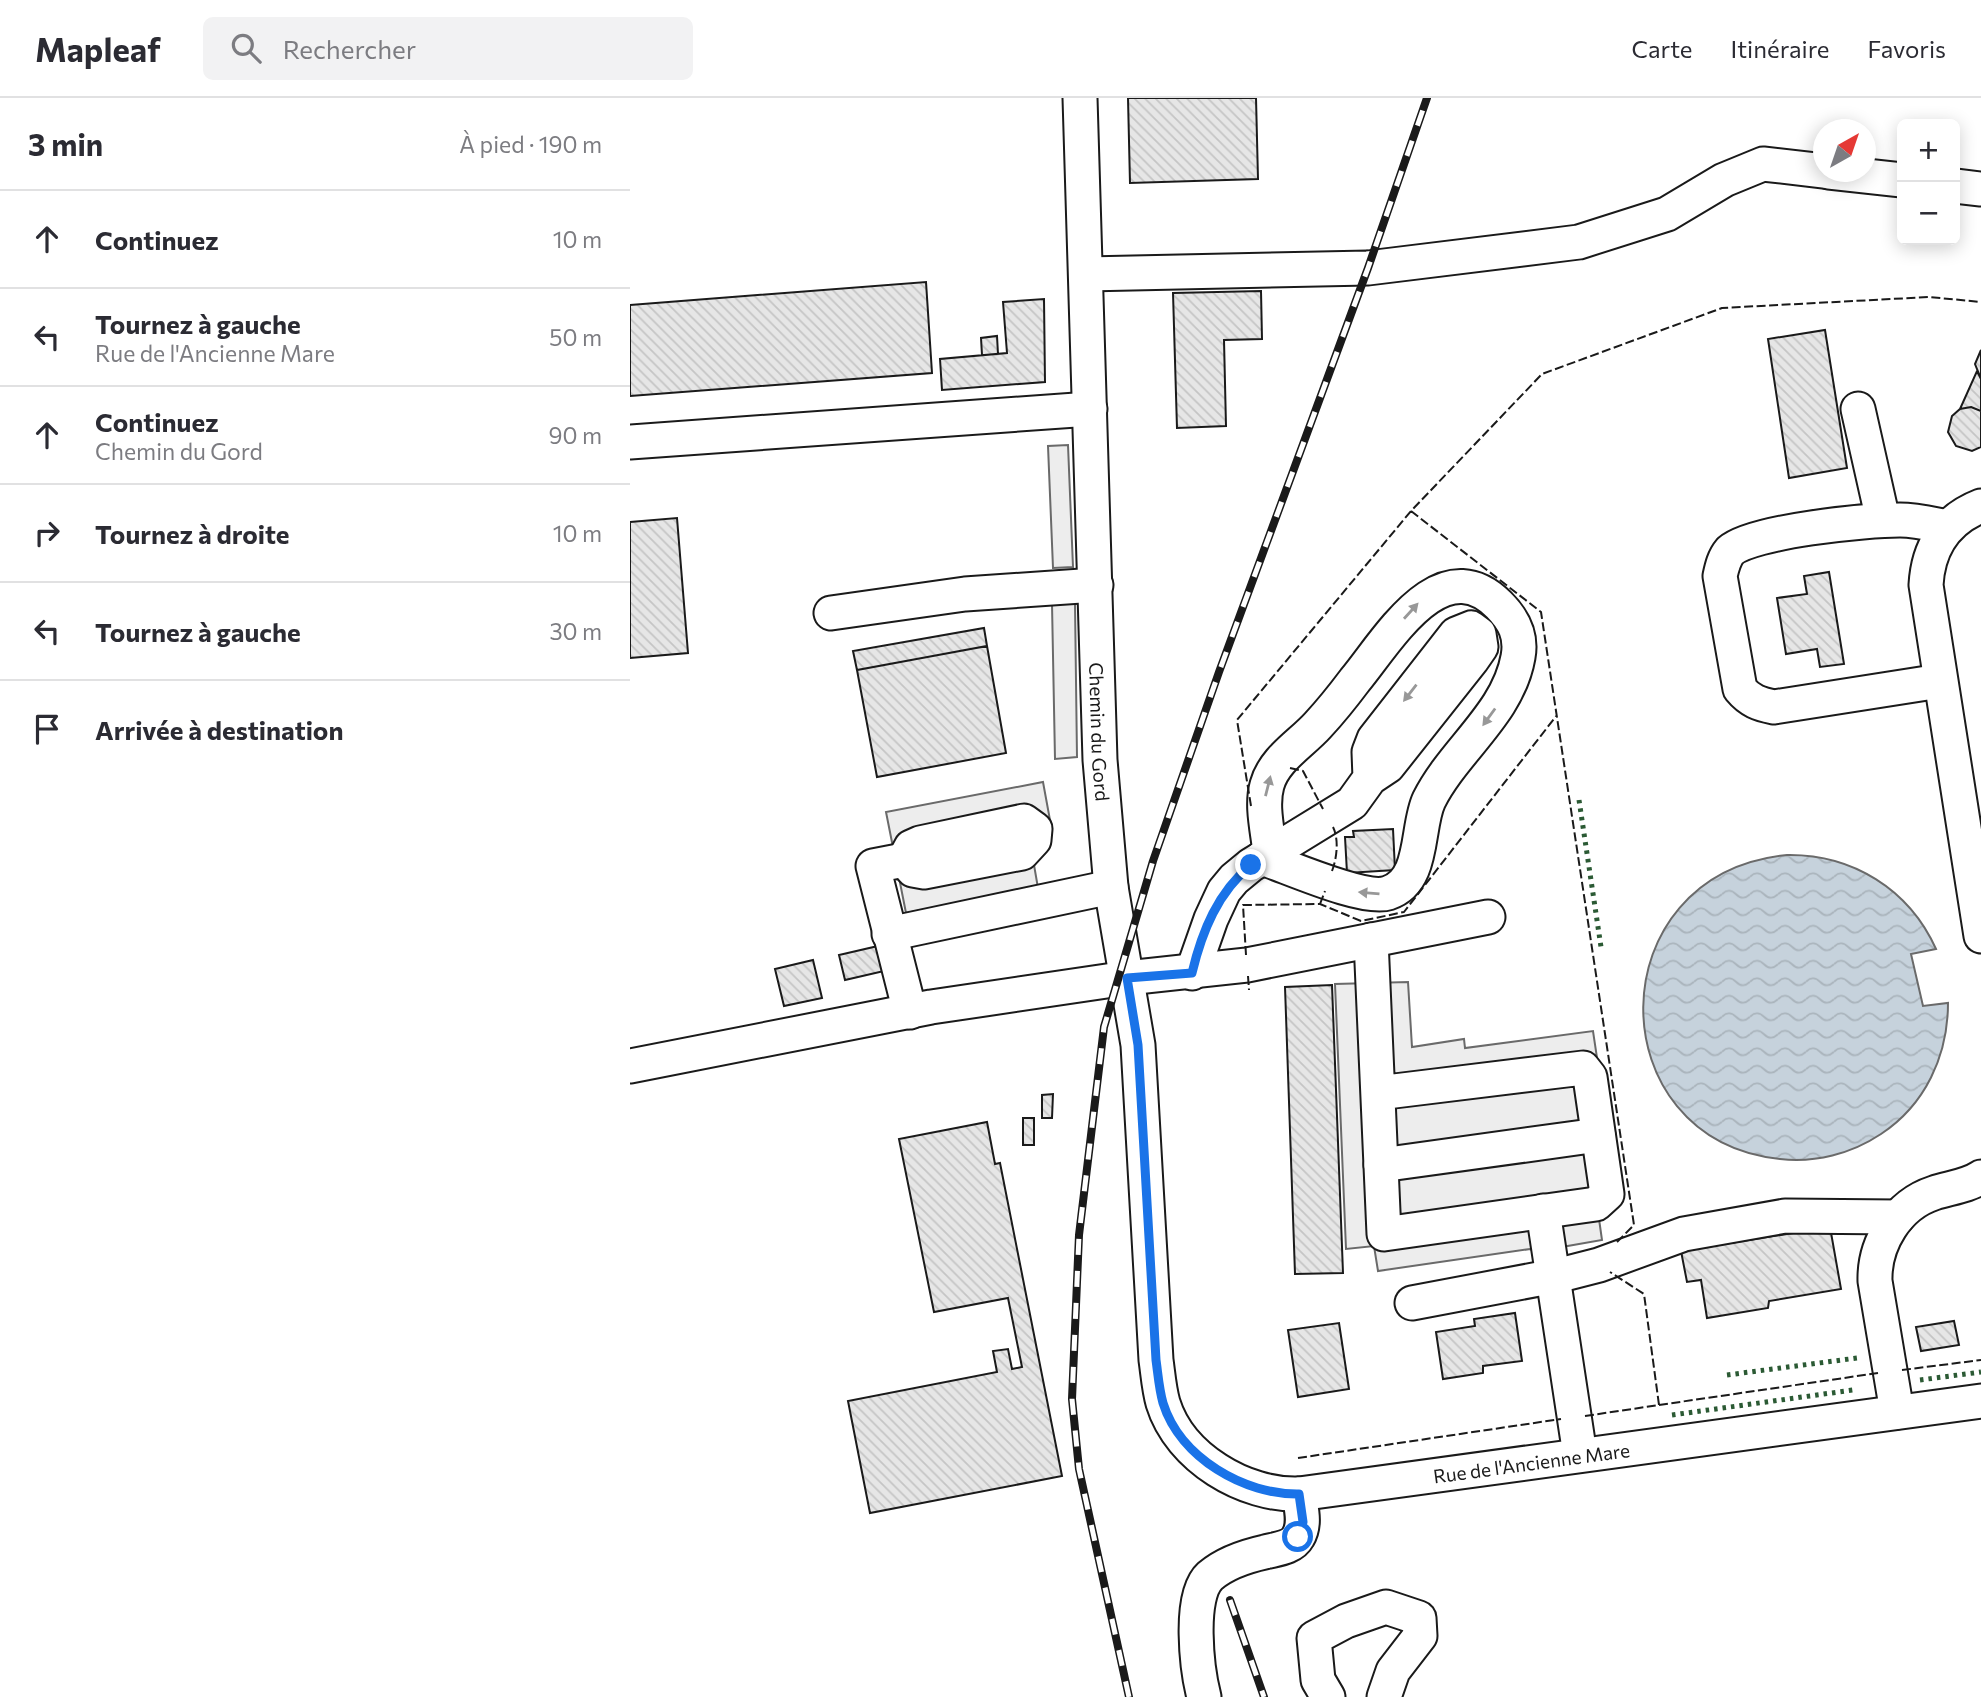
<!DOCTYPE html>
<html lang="fr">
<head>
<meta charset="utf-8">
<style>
	body { margin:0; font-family:Commissioner,sans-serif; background:#f2f2f3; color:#2b2b33 }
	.controls { position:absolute; right:21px; top:21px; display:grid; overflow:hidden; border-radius:10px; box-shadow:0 4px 18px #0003 }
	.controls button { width:63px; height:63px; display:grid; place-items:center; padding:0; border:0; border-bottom:2px solid #e1e1e2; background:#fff; color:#2b2b33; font:35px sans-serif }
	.compass { position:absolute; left:1183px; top:21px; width:63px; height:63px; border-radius:50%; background:#fff; box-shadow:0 4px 18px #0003; rotate:40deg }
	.stop { position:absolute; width:21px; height:21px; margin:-16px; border:5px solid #1a73e8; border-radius:50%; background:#fff }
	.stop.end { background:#1a73e8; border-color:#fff; box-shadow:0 2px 7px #0008 }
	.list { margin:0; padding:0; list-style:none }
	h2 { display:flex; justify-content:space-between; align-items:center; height:91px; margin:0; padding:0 28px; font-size:30px }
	h2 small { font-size:23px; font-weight:400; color:#7c7c81 }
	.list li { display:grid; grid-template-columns:46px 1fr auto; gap:21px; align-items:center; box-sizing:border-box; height:98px; padding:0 28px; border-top:2px solid #e1e1e2 }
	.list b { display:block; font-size:26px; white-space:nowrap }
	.list p { margin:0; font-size:23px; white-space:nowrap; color:#7c7c81 }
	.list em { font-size:23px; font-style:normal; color:#7c7c81 }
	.icon { flex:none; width:38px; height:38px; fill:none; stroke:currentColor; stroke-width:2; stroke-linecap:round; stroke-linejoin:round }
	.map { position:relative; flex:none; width:1351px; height:1599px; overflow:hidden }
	header { display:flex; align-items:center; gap:42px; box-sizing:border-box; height:98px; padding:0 35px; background:#fff; border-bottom:2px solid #e1e1e2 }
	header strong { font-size:33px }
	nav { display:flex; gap:38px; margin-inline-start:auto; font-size:24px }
	.search { width:490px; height:63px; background:#f2f2f3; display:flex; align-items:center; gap:18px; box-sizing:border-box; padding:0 24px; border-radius:10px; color:#7c7c81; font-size:26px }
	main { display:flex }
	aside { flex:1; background:#fff }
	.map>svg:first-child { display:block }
	.parking { fill:#ededed; stroke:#6a6a6a; stroke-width:2 }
	.water { fill:url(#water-waves); stroke:#6a6a6a; stroke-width:2 }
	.building { fill:url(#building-back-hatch); stroke:#1a1a1a; stroke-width:2 }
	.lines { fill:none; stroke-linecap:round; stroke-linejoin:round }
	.minor-casing { stroke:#1a1a1a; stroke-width:37 }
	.minor { stroke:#fff; stroke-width:33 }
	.rail-casing { stroke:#1a1a1a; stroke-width:8 }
	.rail { stroke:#fff; stroke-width:5; stroke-dasharray:16; stroke-linecap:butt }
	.hedge { stroke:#2b5a34; stroke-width:5; stroke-dasharray:3.5 5; stroke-linecap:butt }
	.fence { stroke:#1a1a1a; stroke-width:2; stroke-dasharray:9 3.5; stroke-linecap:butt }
	.oneway { fill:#989898 }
	.route { stroke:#1a73e8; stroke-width:9 }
	.labels { text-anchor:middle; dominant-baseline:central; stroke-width:5; stroke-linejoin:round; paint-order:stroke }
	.street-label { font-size:19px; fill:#1a1a1a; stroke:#fff }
</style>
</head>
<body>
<header>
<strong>Mapleaf</strong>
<div class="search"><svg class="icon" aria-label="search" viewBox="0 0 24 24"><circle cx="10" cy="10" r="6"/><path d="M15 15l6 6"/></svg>Rechercher</div>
<nav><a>Carte</a><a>Itinéraire</a><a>Favoris</a></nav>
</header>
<main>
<aside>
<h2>3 min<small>À pied · 190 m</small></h2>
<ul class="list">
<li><svg class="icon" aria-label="ahead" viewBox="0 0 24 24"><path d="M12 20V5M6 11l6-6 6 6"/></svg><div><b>Continuez</b></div><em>10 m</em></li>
<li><svg class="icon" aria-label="left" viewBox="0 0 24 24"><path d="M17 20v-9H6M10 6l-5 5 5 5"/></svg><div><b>Tournez à gauche</b><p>Rue de l'Ancienne Mare</p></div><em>50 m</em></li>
<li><svg class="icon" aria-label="ahead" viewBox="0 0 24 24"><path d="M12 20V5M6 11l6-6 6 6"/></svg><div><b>Continuez</b><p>Chemin du Gord</p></div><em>90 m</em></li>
<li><svg class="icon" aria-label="right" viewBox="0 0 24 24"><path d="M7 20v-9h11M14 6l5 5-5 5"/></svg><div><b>Tournez à droite</b></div><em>10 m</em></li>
<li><svg class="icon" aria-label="left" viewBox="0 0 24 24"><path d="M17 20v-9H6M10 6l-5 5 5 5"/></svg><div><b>Tournez à gauche</b></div><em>30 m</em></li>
<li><svg class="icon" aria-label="arrive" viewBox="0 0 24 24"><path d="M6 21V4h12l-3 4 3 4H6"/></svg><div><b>Arrivée à destination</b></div></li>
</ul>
</aside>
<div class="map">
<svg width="1351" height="1599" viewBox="0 0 1351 1599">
	<defs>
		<pattern id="water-waves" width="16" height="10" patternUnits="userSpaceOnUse" patternTransform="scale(1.75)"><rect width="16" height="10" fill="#c6d2dc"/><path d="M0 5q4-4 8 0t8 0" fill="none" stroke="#aab4bc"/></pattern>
		<pattern id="building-back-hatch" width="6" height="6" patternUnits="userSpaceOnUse" patternTransform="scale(1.75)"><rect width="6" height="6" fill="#e6e6e6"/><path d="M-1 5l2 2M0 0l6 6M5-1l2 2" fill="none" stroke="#c5c5c5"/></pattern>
	</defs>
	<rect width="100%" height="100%" fill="#fff"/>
	<!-- parking -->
	<path class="parking" d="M 438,347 L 443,469 L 423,470 L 418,348 Z
		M 422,506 L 445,506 L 447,659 L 425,661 Z
		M 413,684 L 422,733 L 404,767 L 408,790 L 276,815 L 256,714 Z
		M 778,884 L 782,949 L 834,941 L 835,950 L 963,933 L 988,1100 L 969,1121 L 972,1142 L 932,1149 L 913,1158 L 900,1151 L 748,1173 L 744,1148 L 716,1151 L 705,886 Z"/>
	<!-- water -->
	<path class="water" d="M 1157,757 C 1222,756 1279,791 1306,851 L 1281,856 L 1293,908 L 1318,905 C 1318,958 1295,1007 1251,1036 C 1221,1056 1185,1065 1150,1061 C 967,1042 966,776 1157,757 Z"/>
	<!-- building -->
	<path class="building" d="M 498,0 L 626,0 L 628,81 L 500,85 Z
		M 296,184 L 302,275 L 0,298 L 0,207 Z
		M 631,193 L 632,241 L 594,242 L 596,328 L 547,330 L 543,195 Z
		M 414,201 L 415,284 L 312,292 L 310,261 L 377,255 L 373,204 Z
		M 1195,232 L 1217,370 L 1159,380 L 1138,241 Z
		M 367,238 L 368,256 L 352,257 L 351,240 Z
		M 1351,252 L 1351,281 L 1345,266 Z
		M 1347,273 L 1351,281 L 1351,313 L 1341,309 L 1330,311 Z
		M 1341,309 L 1351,313 L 1351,349 L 1342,353 L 1326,348 L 1318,334 L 1322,318 L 1330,311 Z
		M 47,420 L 58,555 L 0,560 L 0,424 Z
		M 1199,474 L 1214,566 L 1190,569 L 1187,551 L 1156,556 L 1147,500 L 1177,496 L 1174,478 Z
		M 354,530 L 357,548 L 227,572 L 223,553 Z
		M 357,548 L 376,655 L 247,679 L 227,572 Z
		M 763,731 L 765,772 L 717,775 L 715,739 L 724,739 L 723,733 Z
		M 248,848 L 254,873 L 215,882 L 209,857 Z
		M 183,862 L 192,900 L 154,908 L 145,871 Z
		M 702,887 L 713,1175 L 665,1176 L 655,889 Z
		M 423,996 L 422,1020 L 412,1020 L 412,997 Z
		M 393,1020 L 404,1020 L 404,1047 L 393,1047 Z
		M 357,1024 L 365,1066 L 370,1065 L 432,1378 L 240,1415 L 218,1303 L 367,1274 L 363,1253 L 378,1251 L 382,1271 L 392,1269 L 378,1200 L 304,1214 L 269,1041 Z
		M 1200,1129 L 1211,1191 L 1139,1203 L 1138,1210 L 1077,1220 L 1071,1182 L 1057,1184 L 1051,1153 Z
		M 885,1215 L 892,1263 L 853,1268 L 853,1275 L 813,1281 L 806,1234 L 845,1228 L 844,1221 Z
		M 1324,1223 L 1329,1247 L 1291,1253 L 1286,1229 Z
		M 709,1225 L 719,1291 L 668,1299 L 658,1232 Z"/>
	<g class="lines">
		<defs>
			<g id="minor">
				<path id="s1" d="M 450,0 L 470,662 L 481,789 L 508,947 L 526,1262 C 528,1276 529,1291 533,1305 C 550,1360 615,1398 669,1396 L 1351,1303"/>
				<path d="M 1199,74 L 1272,82"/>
				<path d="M 1325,88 L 1351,91"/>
				<path d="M 456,176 L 738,170 L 949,144 L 1037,116 L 1094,82 L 1133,66 L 1194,73"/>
				<path d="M 1228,311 L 1253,422"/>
				<path d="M 0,344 L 460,311"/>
				<path d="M 1351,408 C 1315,422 1298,450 1296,487 L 1351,838"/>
				<path d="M 201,515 L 335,496 L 466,487"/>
				<path d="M 1310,583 L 1144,609 C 1129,606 1120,603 1110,591 L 1090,478 C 1092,469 1094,460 1100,453 C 1122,433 1237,422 1270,422 C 1286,422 1302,426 1318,429"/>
				<path d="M 394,723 L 405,731 L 404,742 L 392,755 L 294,774 L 283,772 L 274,762 L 281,749 L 290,745 Z"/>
				<path d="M 632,760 C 659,769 734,803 758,795 C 795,783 786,729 799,702 C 824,652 878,616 888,559 C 892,538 884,522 869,507 C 811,449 758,542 725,582 C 713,598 701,613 688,627 C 671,646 644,661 637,687 C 631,708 638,734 640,755"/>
				<path d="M 274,762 L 243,768 L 280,914"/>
				<path d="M 259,836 L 481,789"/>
				<path d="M 741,842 L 754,1136 L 966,1106 L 977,1096 L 960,979 L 953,970 L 748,995"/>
				<path d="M 562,875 L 581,821 L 594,793 L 604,781 L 621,767 L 722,705 L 740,680 L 758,668 L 842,562 L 851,549 L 849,536 L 841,530 L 826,536 L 744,641 L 739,654 L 740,680"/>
				<path d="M 0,968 L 301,909 L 497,880 L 617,867 L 858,819"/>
				<path d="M 751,1067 L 968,1037"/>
				<path d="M 913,1113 L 950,1357"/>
				<path d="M 782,1205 L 930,1177 L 969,1167 L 1054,1136 L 1155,1118 L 1268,1119"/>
				<path d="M 1267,1314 L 1245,1183 C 1244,1146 1267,1107 1304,1095 C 1319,1090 1338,1088 1351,1079"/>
				<path d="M 574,1599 C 567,1572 558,1498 580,1478 C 594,1466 617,1458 635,1454 C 646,1451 662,1450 668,1439 C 676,1426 671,1410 669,1396"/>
				<path d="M 698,1599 L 688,1582 L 684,1540 L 716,1523 L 756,1509 L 789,1520 L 790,1538 L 763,1573 L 754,1599"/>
			</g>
		</defs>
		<!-- minor casing -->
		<use href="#minor" class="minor-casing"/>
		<!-- minor -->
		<use href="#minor" class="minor"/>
		<defs>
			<path id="rail" d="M 600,1502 L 634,1599
				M 499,1599 L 449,1371 L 442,1301 L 449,1137 L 474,929 L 523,763 L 589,574 L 738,170 L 797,0"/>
		</defs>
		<!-- rail casing -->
		<use href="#rail" class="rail-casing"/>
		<!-- rail -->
		<use href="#rail" class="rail"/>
		<!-- hedge -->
		<path class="hedge" d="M 949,702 L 971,849
			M 1097,1277 L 1227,1260
			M 1290,1282 L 1351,1274
			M 1042,1317 L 1223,1292"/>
		<!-- fence -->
		<path class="fence" d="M 781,413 L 911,514 L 1004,1127 L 987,1144
			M 660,670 L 673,673 L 693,711
			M 621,708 L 607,622 L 781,413 L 912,276 L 1092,210 L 1299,199 L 1351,204
			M 702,773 C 707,760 709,741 703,729
			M 690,806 L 695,793
			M 616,857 L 613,807 L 690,806 L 731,823 L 774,814 L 927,617
			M 618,878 L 619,892
			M 1272,1272 L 1351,1262
			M 1029,1307 L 1248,1275
			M 955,1318 L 1029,1307 L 1014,1196 L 980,1174
			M 668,1360 L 931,1321"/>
	</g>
	<!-- one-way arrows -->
	<defs><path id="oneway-solid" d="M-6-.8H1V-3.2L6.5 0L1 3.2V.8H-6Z" transform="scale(1.75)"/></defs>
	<g class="oneway">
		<use href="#oneway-solid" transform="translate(781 513) rotate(-48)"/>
		<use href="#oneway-solid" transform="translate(780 595) rotate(128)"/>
		<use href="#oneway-solid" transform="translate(859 619) rotate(126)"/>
		<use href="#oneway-solid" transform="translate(638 688) rotate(-76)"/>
		<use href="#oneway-solid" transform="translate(739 795) rotate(-175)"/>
	</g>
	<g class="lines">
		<!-- route -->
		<path class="route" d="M 621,767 C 588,794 572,833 562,875 L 497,880 L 508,947 L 526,1262 C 528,1276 529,1291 533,1305 C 550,1360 615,1397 669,1396 L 673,1424 L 668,1439"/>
	</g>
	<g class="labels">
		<!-- street labels -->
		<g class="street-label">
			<text stroke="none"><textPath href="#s1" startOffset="634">Chemin du Gord</textPath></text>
			<text stroke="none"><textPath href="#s1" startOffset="1718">Rue de l'Ancienne Mare</textPath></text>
		</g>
	</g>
</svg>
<div class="controls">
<button>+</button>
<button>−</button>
</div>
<svg class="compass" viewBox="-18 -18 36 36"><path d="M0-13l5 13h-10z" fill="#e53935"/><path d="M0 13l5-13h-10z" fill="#7c7c81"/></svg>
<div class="stop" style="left:668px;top:1439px"></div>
<div class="stop end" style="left:621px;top:767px"></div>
</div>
</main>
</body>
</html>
